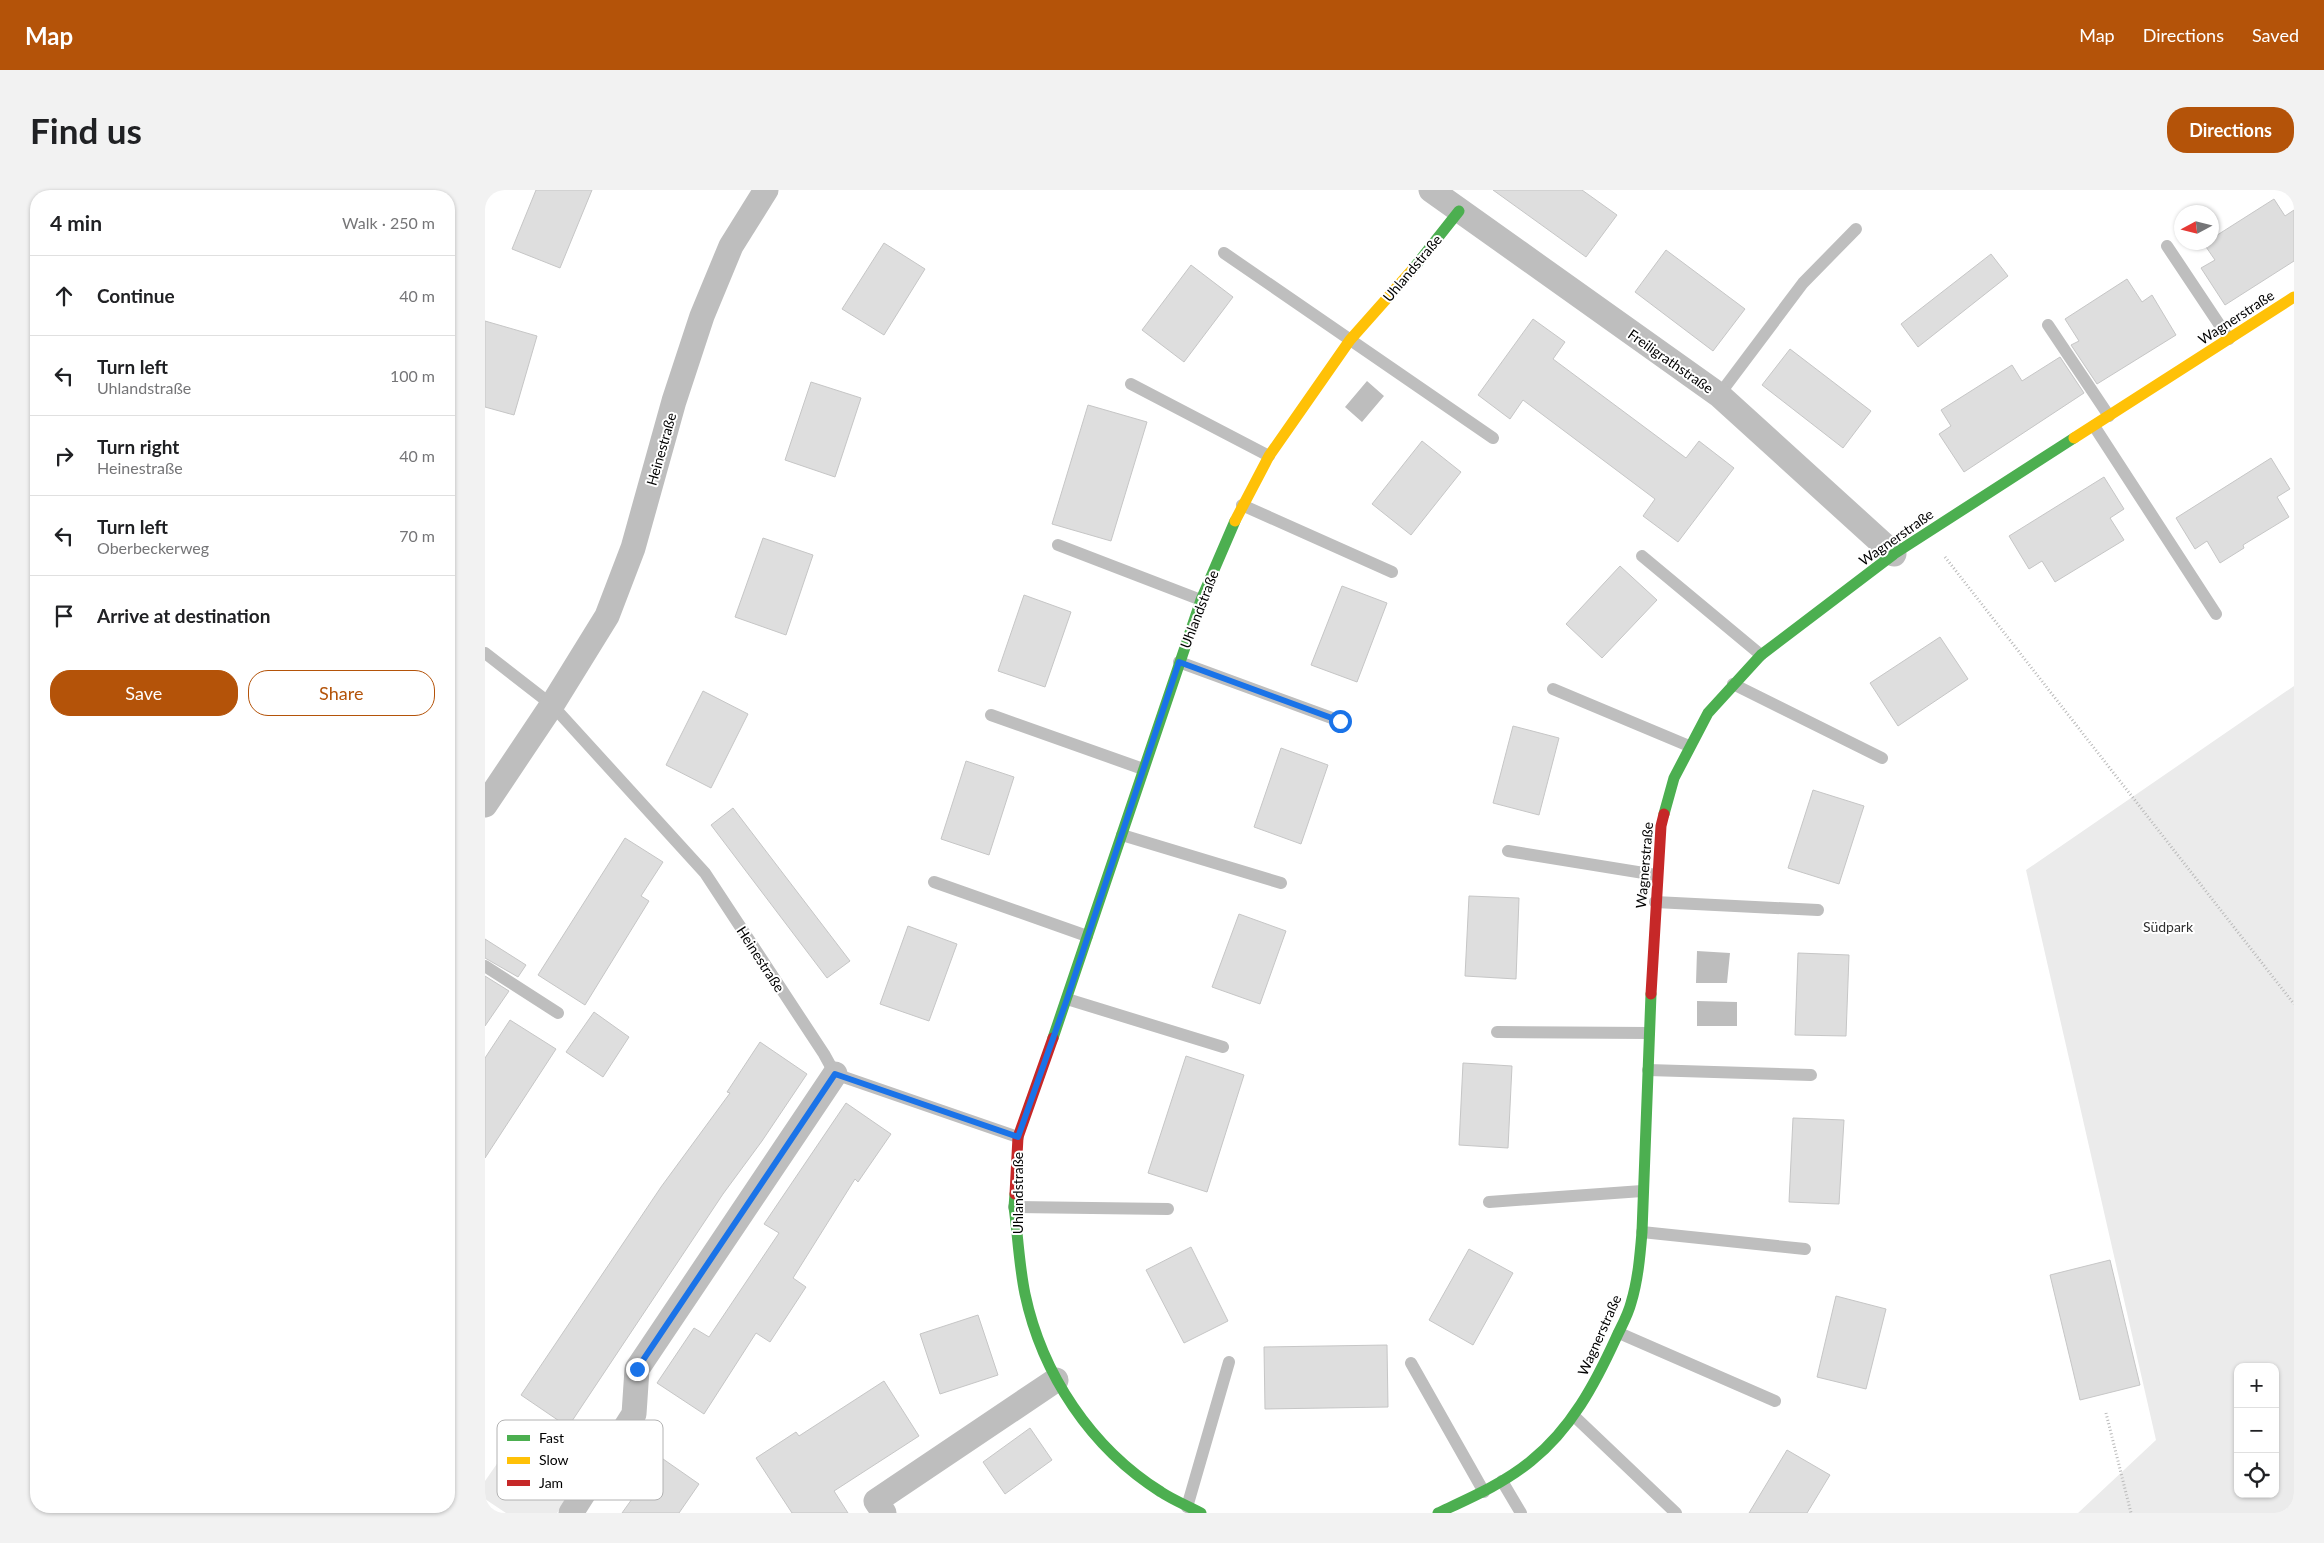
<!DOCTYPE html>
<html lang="en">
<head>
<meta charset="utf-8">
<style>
	body { margin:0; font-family:Lato,sans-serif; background:#f2f2f2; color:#202124 }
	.controls { position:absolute; right:15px; bottom:15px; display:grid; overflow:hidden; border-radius:10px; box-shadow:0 1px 4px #0004 }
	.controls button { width:45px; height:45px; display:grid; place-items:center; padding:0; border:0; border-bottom:1px solid #e0e0e0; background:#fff; color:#202124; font:25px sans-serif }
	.compass { position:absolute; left:1689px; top:15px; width:45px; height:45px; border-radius:50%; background:#fff; box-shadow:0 1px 4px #0004; rotate:263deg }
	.stop { position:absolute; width:15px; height:15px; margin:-11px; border:4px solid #1a73e8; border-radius:50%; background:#fff }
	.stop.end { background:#1a73e8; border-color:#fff; box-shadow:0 1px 5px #0008 }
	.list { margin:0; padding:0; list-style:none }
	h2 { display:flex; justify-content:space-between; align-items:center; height:65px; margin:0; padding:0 20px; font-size:21px }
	h2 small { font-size:16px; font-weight:400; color:#757577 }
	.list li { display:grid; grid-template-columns:32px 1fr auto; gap:15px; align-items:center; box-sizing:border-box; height:80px; padding:0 20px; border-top:1px solid #e0e0e0 }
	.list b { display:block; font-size:19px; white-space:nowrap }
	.list p { margin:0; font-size:16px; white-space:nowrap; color:#757577 }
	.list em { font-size:16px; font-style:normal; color:#757577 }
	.actions { display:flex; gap:10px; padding:15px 20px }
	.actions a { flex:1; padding:11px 0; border:1px solid #b45309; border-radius:20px; text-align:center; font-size:18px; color:#b45309 }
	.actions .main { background:#b45309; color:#fff }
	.icon { flex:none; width:28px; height:28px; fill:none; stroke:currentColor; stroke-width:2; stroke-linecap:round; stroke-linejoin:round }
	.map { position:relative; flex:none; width:1809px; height:1323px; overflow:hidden; border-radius:20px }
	header { display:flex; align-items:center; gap:30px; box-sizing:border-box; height:70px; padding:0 25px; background:#b45309; color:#fff }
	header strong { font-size:24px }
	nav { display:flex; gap:28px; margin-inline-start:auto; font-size:18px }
	.intro { display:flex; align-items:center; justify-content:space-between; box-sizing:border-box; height:120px; padding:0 30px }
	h1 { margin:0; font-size:35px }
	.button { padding:12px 22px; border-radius:20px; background:#b45309; color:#fff; font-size:18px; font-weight:700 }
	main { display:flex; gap:30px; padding:0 30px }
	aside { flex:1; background:#fff; border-radius:20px; box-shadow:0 1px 4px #0004 }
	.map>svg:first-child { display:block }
	.green { fill:#ebebeb; fill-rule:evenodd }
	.water { fill:#bdbdbd }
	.building { fill:#dedede; stroke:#c6c6c6 }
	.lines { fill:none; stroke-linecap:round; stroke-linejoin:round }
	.path { stroke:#b9b9b9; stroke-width:3; stroke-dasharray:1 2.5; stroke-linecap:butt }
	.lane { stroke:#bebebe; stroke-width:12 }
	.street { stroke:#bebebe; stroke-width:25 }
	.fast { stroke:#4caf50; stroke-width:11 }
	.slow { stroke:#ffc107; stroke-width:11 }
	.jam { stroke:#c62828; stroke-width:11 }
	.route { stroke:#1a73e8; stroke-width:6 }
	.labels { text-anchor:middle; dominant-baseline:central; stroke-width:4; stroke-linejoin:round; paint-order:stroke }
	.street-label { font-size:14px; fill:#000; stroke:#fff }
	.park-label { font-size:14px; fill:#313131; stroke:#fff }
	.key { fill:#fff; stroke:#b2b2b2; stroke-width:1 }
	.key-label { font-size:14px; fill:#000 }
</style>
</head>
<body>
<header>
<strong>Map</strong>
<nav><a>Map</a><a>Directions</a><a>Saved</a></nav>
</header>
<div class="intro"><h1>Find us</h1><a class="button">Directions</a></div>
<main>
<aside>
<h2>4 min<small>Walk · 250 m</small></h2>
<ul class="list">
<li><svg class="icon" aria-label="ahead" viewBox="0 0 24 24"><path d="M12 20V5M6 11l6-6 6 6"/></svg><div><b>Continue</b></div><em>40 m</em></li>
<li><svg class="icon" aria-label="left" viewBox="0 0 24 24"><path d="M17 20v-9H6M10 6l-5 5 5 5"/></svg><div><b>Turn left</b><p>Uhlandstraße</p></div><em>100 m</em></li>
<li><svg class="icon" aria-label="right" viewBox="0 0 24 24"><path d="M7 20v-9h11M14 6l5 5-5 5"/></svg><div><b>Turn right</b><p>Heinestraße</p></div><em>40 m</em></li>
<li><svg class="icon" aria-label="left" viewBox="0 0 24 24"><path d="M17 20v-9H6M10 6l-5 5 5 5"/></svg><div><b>Turn left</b><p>Oberbeckerweg</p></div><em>70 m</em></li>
<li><svg class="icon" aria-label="arrive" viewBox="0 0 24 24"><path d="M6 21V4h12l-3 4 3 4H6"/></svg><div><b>Arrive at destination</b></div></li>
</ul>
<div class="actions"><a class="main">Save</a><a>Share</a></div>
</aside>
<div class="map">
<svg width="1809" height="1323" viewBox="0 0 1809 1323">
	<rect width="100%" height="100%" fill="#fff"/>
	<!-- green -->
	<path class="green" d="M 1809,496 L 1809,1323 L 1593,1323 L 1671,1250 L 1541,680 ZM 1753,1177 L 1790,1177 L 1790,1304 L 1753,1304 Z
		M 34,1242 L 86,1279 L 89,1299 L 72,1323 L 21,1323 L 0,1309 L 0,1291 Z"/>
	<!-- water -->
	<path class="water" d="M 882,191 L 899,206 L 877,232 L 860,217 Z
		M 1212,761 L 1245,763 L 1242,793 L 1211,793 Z
		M 1212,811 L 1252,812 L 1252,836 L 1212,836 Z"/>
	<!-- building -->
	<path class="building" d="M 51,0 L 107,0 L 75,78 L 27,59 Z
		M 1008,0 L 1097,0 L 1132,25 L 1101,67 Z
		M 1789,9 L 1800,26 L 1809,20 L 1809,71 L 1740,115 L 1716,78 L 1730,70 L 1719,54 L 1726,52 L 1726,49 Z
		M 399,53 L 440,79 L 399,145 L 357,119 Z
		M 1181,60 L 1260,119 L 1228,161 L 1150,102 Z
		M 1506,64 L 1523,86 L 1433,157 L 1416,134 Z
		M 706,75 L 748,107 L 699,172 L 657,140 Z
		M 1642,89 L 1657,112 L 1667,105 L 1691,145 L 1612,194 L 1586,155 L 1594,151 L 1580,129 Z
		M 1048,129 L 1080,152 L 1068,169 L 1201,268 L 1214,251 L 1249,278 L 1193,352 L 1158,326 L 1170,309 L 1038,210 L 1025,229 L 993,205 Z
		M 0,131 L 52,146 L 29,225 L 0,217 Z
		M 1305,159 L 1386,221 L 1358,258 L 1277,195 Z
		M 1575,167 L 1599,203 L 1479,282 L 1454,244 L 1466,236 L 1456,220 L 1527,175 L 1537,191 Z
		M 326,192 L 376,208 L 350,287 L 300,270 Z
		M 603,215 L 662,232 L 626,351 L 567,334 Z
		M 937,251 L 976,282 L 926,345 L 887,314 Z
		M 1786,268 L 1805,299 L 1792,307 L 1804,327 L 1758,355 L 1759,358 L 1735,373 L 1722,351 L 1710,359 L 1691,328 Z
		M 1619,287 L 1639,319 L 1625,328 L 1639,350 L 1570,392 L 1557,371 L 1544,379 L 1524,346 Z
		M 278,348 L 328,365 L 301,445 L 250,427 Z
		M 1135,376 L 1172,410 L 1117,468 L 1081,434 Z
		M 857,396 L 902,413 L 872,492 L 826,475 Z
		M 539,405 L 586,422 L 560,497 L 513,481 Z
		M 1455,447 L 1483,489 L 1413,536 L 1385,493 Z
		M 218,501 L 263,524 L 226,598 L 181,575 Z
		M 1028,536 L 1074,548 L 1054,625 L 1008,613 Z
		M 796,558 L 843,575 L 816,654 L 769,637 Z
		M 481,571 L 529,587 L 504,665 L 456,649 Z
		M 1328,600 L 1379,616 L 1354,694 L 1303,678 Z
		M 248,618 L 365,771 L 342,788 L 226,635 Z
		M 140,648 L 178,672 L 156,706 L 164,711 L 100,815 L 53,785 Z
		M 984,706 L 1034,708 L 1031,789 L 980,786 Z
		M 754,724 L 801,741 L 775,814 L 727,797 Z
		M 423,736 L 472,754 L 444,831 L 395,814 Z
		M 0,749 L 41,775 L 33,787 L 0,768 Z
		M 1313,763 L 1364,765 L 1361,846 L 1310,845 Z
		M 0,786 L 24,801 L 0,836 Z
		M 109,822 L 144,847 L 118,887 L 81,862 Z
		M 25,830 L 71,859 L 0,968 L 0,868 Z
		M 275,852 L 322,884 L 277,951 L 238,1004 L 83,1237 L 36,1205 L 176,997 L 245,903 L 242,902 Z
		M 701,866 L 759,885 L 722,1002 L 663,983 Z
		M 978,873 L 1027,876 L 1023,958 L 974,955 Z
		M 361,913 L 406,944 L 373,992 L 370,989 L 308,1088 L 321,1097 L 285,1152 L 271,1143 L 219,1224 L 172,1193 L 209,1138 L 224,1147 L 294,1043 L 279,1034 Z
		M 1308,928 L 1359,930 L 1354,1014 L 1304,1012 Z
		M 706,1057 L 743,1131 L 699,1153 L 661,1080 Z
		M 984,1059 L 1028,1083 L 988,1155 L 944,1130 Z
		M 1625,1070 L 1655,1195 L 1595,1210 L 1565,1085 Z
		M 1351,1106 L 1401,1119 L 1381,1199 L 1332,1187 Z
		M 493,1125 L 513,1185 L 455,1204 L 435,1144 Z
		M 902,1155 L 903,1217 L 780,1219 L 779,1157 Z
		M 399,1191 L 434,1246 L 349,1301 L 363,1323 L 307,1323 L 271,1268 L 311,1242 L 314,1246 Z
		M 545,1238 L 567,1270 L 520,1304 L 498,1272 Z
		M 1302,1260 L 1345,1285 L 1322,1323 L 1264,1323 Z
		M 168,1262 L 214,1294 L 194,1323 L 137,1323 L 159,1292 L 151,1286 Z"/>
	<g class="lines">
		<!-- path -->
		<path class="path" d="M 1460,367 L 1809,814
			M 1621,1223 L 1646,1323"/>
		<!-- lane -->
		<path class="lane" d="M 1682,56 L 1744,149
			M 739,63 L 1008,248
			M 1563,135 L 1624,226
			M 646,194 L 784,266
			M 1234,205 L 1318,93 L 1371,39
			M 1609,236 L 1731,424
			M 757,315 L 907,382
			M 573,355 L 716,410
			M 1157,366 L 1276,465
			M 0,463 L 67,515 L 220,683 L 339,864 L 350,884 L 533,947
			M 694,472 L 855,531
			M 1248,494 L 1397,568
			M 1068,499 L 1204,556
			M 506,525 L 658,579
			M 637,645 L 796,693
			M 1023,661 L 1171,685
			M 449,692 L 602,746
			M 1170,712 L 1333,720
			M 0,776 L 73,823
			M 582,809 L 738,857
			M 1012,842 L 1164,843
			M 1163,880 L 1326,885
			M 1004,1012 L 1157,1001
			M 529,1017 L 683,1019
			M 1157,1042 L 1320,1059
			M 1134,1143 L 1290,1211
			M 926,1173 L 999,1302
			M 1089,1226 L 1191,1323
			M 1017,1291 L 1036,1323
			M 702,1317 L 744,1172"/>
		<!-- street -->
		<path class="street" d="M 946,0 L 1234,205 L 1409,364
			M 0,615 L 67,515 L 122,426 L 148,358 L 189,211 L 217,126 L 246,56 L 281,0
			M 86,1323 L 149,1224 L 152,1179 L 350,884
			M 399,1323 L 391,1311 L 571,1190"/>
		<!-- fast -->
		<path class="fast" d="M 928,79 L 974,21
			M 1179,624 L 1189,588 L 1223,523 L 1276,465 L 1409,364 L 1589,248
			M 568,848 L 716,410 L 750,331
			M 530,1004 L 529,1017 C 533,1046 534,1075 540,1104 C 557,1184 606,1258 676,1302 C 688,1310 703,1316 716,1323
			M 953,1323 C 985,1308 1018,1294 1046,1271 C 1086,1239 1110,1194 1131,1148 C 1136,1137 1143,1125 1146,1113 C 1153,1090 1155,1066 1157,1042 L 1166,804"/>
		<!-- slow -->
		<path class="slow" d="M 1589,248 L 1809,107
			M 750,331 L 784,266 L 865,150 L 928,79"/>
		<!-- jam -->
		<path class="jam" d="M 1166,804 L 1176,636 L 1179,624
			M 530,1004 L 533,947 L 568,848"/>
	</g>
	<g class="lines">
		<!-- route -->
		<path class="route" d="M 152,1179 L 350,884 L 533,947 L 582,809 L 694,472 L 855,531"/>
	</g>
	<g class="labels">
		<!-- street labels -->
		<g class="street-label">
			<text transform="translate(927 78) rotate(-50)">Uhlandstraße</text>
			<text transform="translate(1751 127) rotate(-33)">Wagnerstraße</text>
			<text transform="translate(1186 171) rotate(35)">Freiligrathstraße</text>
			<text transform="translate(176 259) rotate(-74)">Heinestraße</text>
			<text transform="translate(1411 347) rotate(-35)">Wagnerstraße</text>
			<text transform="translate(714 419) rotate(-69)">Uhlandstraße</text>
			<text transform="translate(1159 675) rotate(-85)">Wagnerstraße</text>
			<text transform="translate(276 769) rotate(57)">Heinestraße</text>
			<text transform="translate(532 1003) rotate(-90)">Uhlandstraße</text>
			<text transform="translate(1114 1145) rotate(-66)">Wagnerstraße</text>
		</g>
		<!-- park labels -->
		<g class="park-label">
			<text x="1683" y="736">Südpark</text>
		</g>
	</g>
	<!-- legend -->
	<rect x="12" y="1230" width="166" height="80" rx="8" class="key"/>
	<rect x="22" y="1245" width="23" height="6" fill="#4caf50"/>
	<rect x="22" y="1267" width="23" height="7" fill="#ffc107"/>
	<rect x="22" y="1290" width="23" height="6" fill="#c62828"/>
	<g class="key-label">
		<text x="54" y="1253">Fast</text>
		<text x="54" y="1275">Slow</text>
		<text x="54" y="1298">Jam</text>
	</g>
</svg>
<div class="controls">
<button>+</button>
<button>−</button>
<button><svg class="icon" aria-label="locate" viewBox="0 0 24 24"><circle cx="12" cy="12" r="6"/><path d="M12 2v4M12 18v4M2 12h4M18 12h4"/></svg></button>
</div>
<svg class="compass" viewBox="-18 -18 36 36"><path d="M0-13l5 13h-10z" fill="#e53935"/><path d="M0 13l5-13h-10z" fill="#757577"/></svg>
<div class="stop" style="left:855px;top:531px"></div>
<div class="stop end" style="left:152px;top:1179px"></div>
</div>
</main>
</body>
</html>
